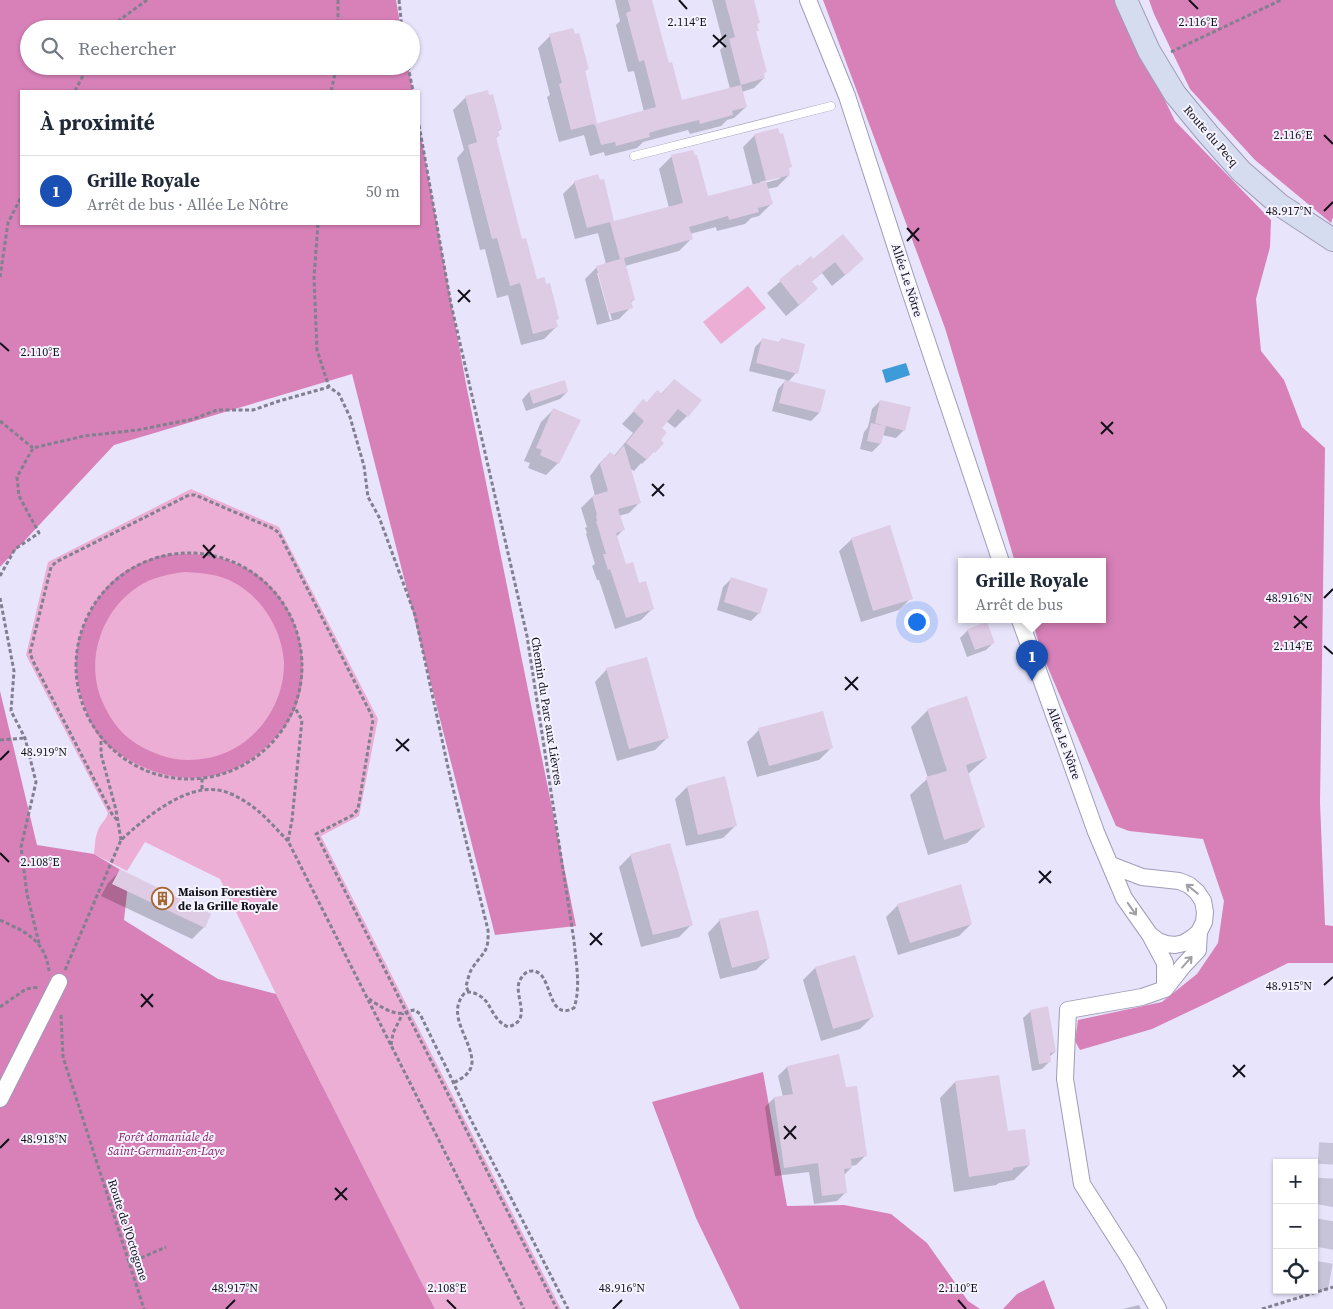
<!DOCTYPE html>
<html lang="fr">
<head>
<meta charset="utf-8">
<style>
	body { margin:0; font-family:"Source Serif 4",serif; background:#f2f2f3; color:#1f2937 }
	.controls { position:absolute; right:15px; bottom:15px; display:grid; overflow:hidden; border-radius:0px; box-shadow:0 1px 4px #0004 }
	.controls button { width:45px; height:45px; display:grid; place-items:center; padding:0; border:0; border-bottom:1px solid #e0e1e3; background:#fff; color:#1f2937; font:25px sans-serif }
	.you { position:absolute; left:916px; top:621px; width:18px; height:18px; margin:-12px; border:4px solid #fff; border-radius:50%; background:#1a73e8; box-shadow:0 0 0 8px #1a73e833 }
	.badge { display:grid; place-items:center; width:32px; height:32px; border-radius:50%; background:#2563eb; color:#fff; font-size:16px; font-weight:700 }
	.pin { position:absolute; translate:-50% -41px; filter:drop-shadow(0 1px 2px #0008) }
	.pin::after { content:''; position:absolute; top:26px; width:18px; height:15px; background:inherit; clip-path:polygon(0 0,100% 0,50% 100%) }
	.popup { position:absolute; left:958px; top:558px; width:148px; height:65px; box-sizing:border-box; display:grid; place-content:center; border-radius:0px; background:#fff; filter:drop-shadow(0 1px 4px #0005); font-size:16px; white-space:nowrap; color:#747a83 }
	.popup b { font-size:19px; color:#1f2937 }
	.popup::after { content:''; position:absolute; left:50%; top:100%; margin-left:-10px; border:10px solid transparent; border-top-color:#fff }
	.list { margin:0; padding:0; list-style:none }
	h2 { display:flex; justify-content:space-between; align-items:center; height:65px; margin:0; padding:0 20px; font-size:21px }
	h2 small { font-size:16px; font-weight:400; color:#747a83 }
	.list li { display:grid; grid-template-columns:32px 1fr auto; gap:15px; align-items:center; box-sizing:border-box; height:70px; padding:0 20px; border-top:1px solid #e0e1e3 }
	.list b { display:block; font-size:19px; white-space:nowrap }
	.list p { margin:0; font-size:16px; white-space:nowrap; color:#747a83 }
	.list em { font-size:16px; font-style:normal; color:#747a83 }
	.icon { flex:none; width:28px; height:28px; fill:none; stroke:currentColor; stroke-width:2; stroke-linecap:round; stroke-linejoin:round }
	.map { position:relative; flex:none; width:1333px; height:1309px; overflow:hidden }
	.search { position:absolute; background:#fff; box-shadow:0 1px 4px #0004; left:20px; top:20px; width:400px; height:55px; display:flex; align-items:center; gap:12px; box-sizing:border-box; padding:0 18px; border-radius:28px; color:#747a83; font-size:19px }
	.panel { position:absolute; background:#fff; box-shadow:0 1px 4px #0004; left:20px; top:90px; width:400px; height:135px; border-radius:0px }
	.map>svg:first-child { display:block }
	.green { fill:#ecaed4 }
	.forest { fill:#d781b8; fill-rule:evenodd }
	.water { fill:#3e9bd9 }
	.shadow { fill:#0003; fill-rule:evenodd }
	.building { fill:#decce5 }
	.lines { fill:none; stroke-linecap:round; stroke-linejoin:round }
	.motorway-tunnel { stroke:#c7c4da; stroke-width:28; stroke-dasharray:28 14; stroke-linecap:butt }
	.service-casing { stroke:#a09cb7; stroke-width:9 }
	.minor-casing { stroke:#a09cb7; stroke-width:18 }
	.secondary-casing { stroke:#a09cb7; stroke-width:24 }
	.path { stroke:#817f90; stroke-width:3; stroke-dasharray:4 2.5; stroke-linecap:butt }
	.service { stroke:#fff; stroke-width:8 }
	.minor { stroke:#fff; stroke-width:16 }
	.secondary { stroke:#d5dcef; stroke-width:22 }
	.oneway { stroke:#a09fa3 }
	.ticks { fill:none; stroke:#111019; stroke-width:2 }
	.labels { text-anchor:middle; dominant-baseline:central; stroke-width:4; stroke-linejoin:round; paint-order:stroke }
	.street-label { font-size:12px; fill:#111019; stroke:#f5f3ff }
	.poi-label { font-size:12px; font-weight:bold; fill:#111019; stroke:#f5f3ff; text-anchor:start }
	.park-label { font-size:12px; font-style:italic; fill:#821c66; stroke:#f5f3ff }
	.ticks-label { font-size:12px; text-anchor:middle; fill:#111019; stroke:#f5f3ff; stroke-width:4; stroke-linejoin:round; paint-order:stroke }
</style>
</head>
<body>
<div class="map">
<svg width="1333" height="1309" viewBox="0 0 1333 1309">
	<rect width="100%" height="100%" fill="#e7e4fc"/>
	<!-- green -->
	<path class="green" d="M 748,286 L 766,308 L 721,344 L 703,322 Z
		M 191,489 L 279,527 L 378,719 L 359,816 L 321,836 L 561,1309 L 435,1309 L 276,994 L 220,879 L 145,842 L 127,871 L 94,854 C 95,845 95,836 99,828 C 102,822 106,820 108,813 L 26,655 L 48,562 Z"/>
	<!-- forest -->
	<path class="forest" d="M 0,0 L 396,0 L 401,29 L 29,29 L 29,66 L 408,66 L 413,91 L 21,91 L 21,224 L 419,224 L 419,125 L 466,384 L 576,926 L 495,935 L 352,374 L 114,445 L 0,567 Z
		M 823,0 L 1116,0 L 1175,121 L 1271,220 L 1270,247 L 1256,299 L 1261,351 L 1284,380 L 1302,427 L 1325,448 L 1320,803 L 1325,925 L 1333,926 L 1333,963 L 1288,963 L 1209,1002 L 1152,1029 L 1080,1050 L 1075,1041 L 1078,1020 L 1162,1002 L 1197,974 L 1218,943 L 1224,901 L 1203,839 L 1129,831 L 1116,826 L 1042,654 L 1032,620 L 1102,620 L 1102,562 L 1015,562 L 945,328 Z
		M 1149,0 L 1333,0 L 1333,217 L 1331,223 L 1255,160 L 1190,89 L 1154,14 Z
		M 182,554 C 189,554 197,554 205,555 C 220,557 237,563 251,571 C 296,598 314,659 296,707 C 290,722 278,736 267,746 C 249,763 228,775 204,777 C 182,780 161,775 141,766 C 130,761 108,748 101,739 C 93,729 88,717 84,705 C 79,690 75,674 76,657 C 78,629 95,596 116,578 C 124,571 135,566 145,561 C 150,560 155,557 159,556 C 166,554 175,555 182,554 ZM 185,572 C 202,573 218,574 233,582 C 262,597 282,630 284,662 C 285,707 252,750 208,758 C 192,761 176,761 160,755 C 132,745 115,730 103,703 C 84,662 101,610 139,586 C 153,577 169,574 185,572 Z
		M 0,691 L 37,845 L 94,854 L 129,875 L 124,920 L 218,979 L 276,994 L 435,1309 L 0,1309 Z
		M 763,1072 L 787,1206 L 844,1205 L 891,1214 L 927,1243 L 968,1301 L 980,1309 L 740,1309 L 696,1218 L 652,1102 Z
		M 1044,1280 L 1055,1309 L 1003,1309 L 1017,1294 Z"/>
	<!-- water -->
	<path class="water" d="M 906,363 L 910,375 L 886,383 L 882,370 Z"/>
	<!-- shadow -->
	<path class="shadow" d="M 615,0 L 651,0 L 666,56 L 681,102 L 730,89 L 720,50 L 724,46 L 712,0 L 753,0 L 759,22 L 756,25 L 757,30 L 755,33 L 766,71 L 763,74 L 764,78 L 754,88 L 742,92 L 746,107 L 734,118 L 727,120 L 721,126 L 690,134 L 688,130 L 643,142 L 637,148 L 605,156 L 604,152 L 590,156 L 584,135 L 559,142 L 547,97 L 550,95 L 538,48 L 550,36 L 587,69 L 584,72 L 596,123 L 593,125 L 644,112 L 634,71 L 628,72 L 616,25 L 620,21 Z
		M 466,97 L 501,129 L 497,132 L 498,136 L 495,139 L 521,240 L 536,281 L 557,319 L 555,321 L 556,327 L 544,339 L 521,345 L 508,295 L 497,298 L 485,249 L 480,250 L 457,158 L 464,150 L 453,110 Z
		M 755,135 L 788,169 L 789,175 L 777,187 L 767,189 L 771,204 L 759,216 L 751,218 L 745,224 L 717,231 L 716,227 L 690,234 L 691,239 L 679,251 L 625,266 L 634,300 L 630,303 L 631,307 L 619,319 L 597,325 L 585,279 L 597,267 L 606,264 L 598,233 L 575,239 L 563,194 L 575,182 L 613,222 L 669,208 L 659,169 L 671,157 L 692,151 L 707,198 L 753,186 L 743,147 ZM 782,176 L 779,179 L 761,184 L 760,182 ZM 597,273 L 600,273 L 612,320 L 610,320 Z
		M 862,259 L 850,271 L 832,286 L 822,273 L 811,282 L 816,289 L 804,301 L 786,316 L 767,293 L 798,266 L 799,268 L 812,261 Z
		M 763,339 L 778,343 L 781,340 L 796,373 L 788,382 L 819,413 L 811,421 L 772,411 L 778,389 L 786,380 L 749,371 L 755,347 Z
		M 674,380 L 687,416 L 675,428 L 666,421 L 660,428 L 659,440 L 662,443 L 642,464 L 641,463 L 634,471 L 629,468 L 640,502 L 629,513 L 619,516 L 623,530 L 616,537 L 625,566 L 638,585 L 652,609 L 641,620 L 615,629 L 599,580 L 597,580 L 592,566 L 595,564 L 586,534 L 587,533 L 585,528 L 587,527 L 581,508 L 592,497 L 595,496 L 590,476 L 599,464 L 610,453 L 614,456 L 633,433 L 622,424 L 643,401 L 646,403 L 661,394 Z
		M 564,381 L 567,392 L 560,399 L 526,411 L 522,400 L 529,392 Z
		M 880,401 L 904,430 L 896,438 L 882,435 L 880,444 L 872,452 L 860,449 L 864,432 L 868,427 L 872,409 Z
		M 554,409 L 558,463 L 546,475 L 528,468 L 530,463 L 524,461 L 541,422 Z
		M 852,539 L 911,598 L 899,610 L 861,622 L 839,551 Z
		M 731,579 L 759,613 L 751,621 L 717,610 L 723,587 Z
		M 968,630 L 994,642 L 986,650 L 967,657 L 960,638 Z
		M 607,669 L 667,738 L 655,750 L 617,761 L 595,682 Z
		M 928,710 L 986,758 L 967,775 L 983,827 L 967,843 L 928,855 L 910,795 L 928,778 L 911,727 Z
		M 759,730 L 831,748 L 819,760 L 757,777 L 747,742 Z
		M 687,787 L 735,826 L 723,838 L 686,846 L 675,799 Z
		M 631,855 L 691,925 L 679,937 L 641,947 L 619,867 Z
		M 120,871 L 204,927 L 192,939 L 101,896 L 108,883 Z
		M 898,905 L 971,924 L 959,936 L 898,955 L 886,917 Z
		M 720,920 L 769,958 L 756,970 L 720,979 L 708,933 Z
		M 815,968 L 872,1017 L 860,1029 L 821,1041 L 803,980 Z
		M 1031,1011 L 1055,1052 L 1049,1057 L 1050,1061 L 1042,1069 L 1032,1071 L 1023,1018 Z
		M 787,1067 L 845,1089 L 865,1156 L 856,1165 L 851,1166 L 851,1168 L 843,1176 L 846,1192 L 837,1201 L 814,1204 L 809,1172 L 775,1176 L 765,1107 L 774,1098 L 783,1097 L 778,1076 Z
		M 955,1082 L 1007,1133 L 1029,1165 L 1014,1180 L 999,1183 L 996,1185 L 954,1192 L 940,1098 Z
		M 1139,1305 L 1141,1309 L 1123,1309 Z"/>
	<!-- building -->
	<path class="building" d="M 628,0 L 652,0 L 669,63 L 672,62 L 682,100 L 741,85 L 747,107 L 732,111 L 733,115 L 700,124 L 699,120 L 662,129 L 649,133 L 650,137 L 616,146 L 615,142 L 601,145 L 595,124 L 656,107 L 644,60 L 639,62 L 626,13 L 631,11 Z
		M 725,0 L 754,0 L 760,23 L 757,23 L 759,31 L 756,31 L 767,72 L 764,73 L 765,78 L 741,85 L 729,39 L 735,37 Z
		M 573,28 L 575,34 L 579,33 L 589,69 L 585,70 L 597,123 L 571,130 L 559,84 L 562,83 L 549,34 Z
		M 488,90 L 489,95 L 493,94 L 502,129 L 498,130 L 500,136 L 496,137 L 522,239 L 526,238 L 537,279 L 545,277 L 546,284 L 550,283 L 559,319 L 556,320 L 558,327 L 533,334 L 520,283 L 510,286 L 497,238 L 492,239 L 468,145 L 477,142 L 465,96 Z
		M 778,128 L 780,134 L 783,133 L 792,167 L 789,168 L 790,175 L 766,181 L 754,134 Z
		M 693,150 L 695,155 L 697,155 L 708,196 L 766,181 L 773,204 L 758,208 L 759,212 L 729,220 L 728,216 L 689,227 L 693,239 L 624,258 L 635,300 L 631,301 L 633,308 L 609,314 L 596,266 L 620,259 L 610,222 L 587,228 L 574,181 L 598,174 L 600,180 L 604,179 L 614,221 L 683,203 L 671,155 Z
		M 843,234 L 864,259 L 845,275 L 835,262 L 812,281 L 818,289 L 799,305 L 779,280 L 798,264 L 799,266 L 811,256 L 813,259 Z
		M 762,338 L 780,342 L 781,338 L 805,344 L 798,374 L 756,363 Z
		M 674,379 L 702,400 L 688,417 L 678,409 L 662,428 L 667,432 L 661,440 L 664,443 L 655,453 L 654,451 L 647,460 L 626,443 L 644,421 L 633,411 L 643,399 L 647,402 L 657,390 L 662,394 Z
		M 565,380 L 568,392 L 533,404 L 529,391 Z
		M 785,380 L 826,390 L 820,413 L 779,403 Z
		M 880,400 L 911,407 L 905,431 L 875,423 Z
		M 553,408 L 581,420 L 559,464 L 540,455 L 542,450 L 536,448 Z
		M 871,423 L 886,426 L 881,444 L 867,441 Z
		M 624,445 L 641,503 L 618,509 L 625,530 L 616,533 L 626,564 L 633,562 L 639,583 L 646,581 L 654,609 L 626,618 L 610,569 L 608,570 L 603,554 L 606,554 L 596,521 L 597,521 L 596,516 L 597,515 L 592,496 L 608,491 L 600,464 L 610,452 L 615,456 Z
		M 890,525 L 913,599 L 873,611 L 851,538 Z
		M 731,577 L 768,589 L 760,614 L 724,602 Z
		M 987,622 L 995,643 L 975,650 L 967,629 Z
		M 647,657 L 669,738 L 629,749 L 606,668 Z
		M 967,696 L 987,758 L 966,765 L 985,827 L 944,840 L 926,777 L 947,771 L 927,709 Z
		M 823,711 L 833,748 L 769,766 L 758,728 Z
		M 725,776 L 737,826 L 698,835 L 687,786 Z
		M 670,843 L 693,925 L 653,935 L 630,854 Z
		M 120,869 L 211,914 L 205,928 L 112,884 Z
		M 961,884 L 972,924 L 910,943 L 897,904 Z
		M 758,910 L 770,958 L 732,968 L 719,919 Z
		M 855,955 L 874,1017 L 833,1029 L 815,967 Z
		M 1048,1006 L 1056,1052 L 1050,1053 L 1051,1062 L 1039,1064 L 1030,1010 Z
		M 839,1054 L 846,1087 L 857,1086 L 867,1156 L 851,1159 L 852,1168 L 844,1169 L 847,1193 L 822,1196 L 818,1163 L 784,1168 L 774,1097 L 793,1094 L 787,1066 Z
		M 999,1075 L 1008,1131 L 1025,1129 L 1030,1165 L 1013,1168 L 1013,1170 L 969,1177 L 955,1081 Z"/>
	<g class="lines">
		<!-- motorway-tunnel -->
		<path class="motorway-tunnel" d="M 1314,1289 L 1330,1198 L 1333,1143"/>
		<defs>
			<path id="service" d="M 634,156 L 831,106"/>
			<path id="minor" d="M 808,0 L 847,96 L 908,285 L 1001,562
				M 1020,620 L 1096,832 L 1124,898 L 1150,935 L 1158,941 L 1166,944 L 1175,945 L 1184,943 L 1192,938 L 1199,932 L 1204,922 L 1205,912 L 1203,901 L 1197,892 L 1189,885 L 1179,881 L 1142,877 L 1111,865
				M 1150,935 L 1165,963 L 1165,989
				M 0,1099 L 59,982
				M 1158,1309 L 1131,1261 L 1082,1184 L 1065,1079 L 1068,1010 L 1142,997 L 1165,989 L 1183,966 L 1198,950 L 1199,932"/>
			<path id="secondary" d="M 1126,0 L 1149,51 L 1175,94 L 1208,134 L 1241,171 L 1280,205 L 1333,240"/>
		</defs>
		<!-- service casing -->
		<use href="#service" class="service-casing"/>
		<!-- minor casing -->
		<use href="#minor" class="minor-casing"/>
		<!-- secondary casing -->
		<use href="#secondary" class="secondary-casing"/>
		<!-- path -->
		<path class="path" d="M 338,0 L 338,29
			M 399,0 L 402,29
			M 107,29 L 147,0
			M 1171,52 L 1281,0
			M 408,66 L 413,91
			M 75,91 L 88,66
			M 331,91 L 337,66
			M 419,125 L 451,304 L 527,636 L 574,941 C 576,963 581,987 574,1008 C 545,1023 554,969 531,971 C 527,971 524,974 522,977 C 509,992 536,1019 508,1027 C 491,1019 492,1003 480,996 C 474,992 467,990 463,995 C 447,1016 471,1039 472,1061 C 472,1073 463,1078 453,1083
			M 318,224 L 314,277 L 317,350 L 329,387
			M 0,277 L 8,223 L 21,197
			M 0,421 L 33,448
			M76 666a113 113 0 1 1 226 0a113 113 0 1 1-226 0Z
			M 0,576 L 15,549 L 39,533 L 19,496 L 17,477 L 33,448 L 84,436 L 138,430 L 193,419 L 217,410 L 253,410 L 279,401 L 329,387 L 339,394 L 350,417 L 364,466 L 368,497 L 379,517 L 415,615 L 449,772 L 488,930 C 489,952 484,951 473,967 C 469,972 468,980 466,986 L 468,991
			M 0,598 L 14,671 L 11,711 L 25,738 L 36,782 L 21,847 L 27,894 L 39,943
			M 0,740 L 25,738
			M 101,741 L 101,754 L 116,810 L 121,840
			M 202,789 L 202,778
			M 117,820 L 112,814 L 33,661 L 30,653 L 51,567 L 56,562 L 189,495 L 195,495 L 274,529 L 279,533 L 371,714 L 373,720 L 358,809 L 353,815 L 316,834 L 557,1309
			M 288,841 L 292,820 L 302,720 L 295,708
			M 0,920 C 26,932 45,940 49,971
			M 65,970 L 121,840 C 144,819 184,785 217,790 C 228,791 240,798 249,804 C 264,814 276,829 288,841 L 524,1309
			M 369,999 C 378,1005 392,1015 403,1013 C 408,1012 411,1010 415,1010 L 420,1014 L 436,1047 L 447,1069 L 468,1114 L 568,1309
			M 0,1007 L 26,989 L 39,987
			M 61,1015 L 63,1057 L 144,1309
			M 391,1045 L 393,1033 L 403,1013
			M 129,1263 L 166,1247
			M 1262,1309 L 1333,1287"/>
		<!-- service -->
		<use href="#service" class="service"/>
		<!-- minor -->
		<use href="#minor" class="minor"/>
		<!-- secondary -->
		<use href="#secondary" class="secondary"/>
	</g>
	<!-- one-way arrows -->
	<defs><path id="oneway-shaft" d="M-6 0H5M1.5-3L5.5 0L1.5 3" fill="none" stroke-width="1.6" stroke-linecap="round" stroke-linejoin="round" transform="scale(1.25)"/></defs>
	<g class="oneway">
		<use href="#oneway-shaft" transform="translate(1192 889) rotate(-141)"/>
		<use href="#oneway-shaft" transform="translate(1132 909) rotate(55)"/>
		<use href="#oneway-shaft" transform="translate(1187 962) rotate(-48)"/>
	</g>
	<!-- ticks -->
	<path class="ticks" d="M 679,0 L 687,9M 1189,0 L 1198,9M 713,35 L 726,47M 713,47 L 726,35M 1324,135 L 1333,144M 1324,211 L 1333,202M 907,228 L 919,241M 907,241 L 919,228M 458,290 L 470,302M 458,302 L 470,290M 0,343 L 9,351M 1101,422 L 1113,434M 1101,434 L 1113,422M 652,484 L 664,496M 652,496 L 664,484M 203,545 L 215,558M 203,558 L 215,545M 1324,598 L 1333,589M 1294,616 L 1307,628M 1294,628 L 1307,616M 1324,646 L 1333,654M 845,677 L 858,690M 845,690 L 858,677M 396,739 L 409,751M 396,751 L 409,739M 0,760 L 9,751M 0,853 L 9,862M 1039,871 L 1051,883M 1039,883 L 1051,871M 590,933 L 602,945M 590,945 L 602,933M 1324,985 L 1333,977M 141,994 L 153,1007M 141,1007 L 153,994M 1233,1065 L 1245,1077M 1233,1077 L 1245,1065M 784,1126 L 796,1139M 784,1139 L 796,1126M 0,1148 L 9,1139M 335,1188 L 347,1200M 335,1200 L 347,1188M 447,1300 L 456,1309M 958,1300 L 966,1309M 226,1309 L 235,1300M 613,1309 L 622,1300"/>
	<!-- icons -->
	<defs>
		<symbol id="building-ring" viewBox="-11 -11 22 22"><circle r="9.5" fill="#f5f3ff" stroke="#a76630" stroke-width="1.5"/><path d="M-4-6H4V6H1V3H-1V6H-4ZM-2.5-4.3h1.7v1.8h-1.7ZM.8-4.3h1.7v1.8H.8ZM-2.5-1h1.7V.8h-1.7ZM.8-1h1.7V.8H.8Z" fill="#a76630"/></symbol>
	</defs>
	<g fill-rule="evenodd">
		<use href="#building-ring" x="150" y="886" width="25" height="25"/>
	</g>
	<g class="labels">
		<!-- street labels -->
		<g class="street-label">
			<text transform="translate(1211 136) rotate(49)">Route du Pecq</text>
			<text transform="translate(907 280) rotate(72)">Allée Le Nôtre</text>
			<text transform="translate(547 711) rotate(81)">Chemin du Parc aux Lièvres</text>
			<text transform="translate(1064 743) rotate(70)">Allée Le Nôtre</text>
			<text transform="translate(128 1230) rotate(72)">Route de l'Octogone</text>
		</g>
		<!-- poi labels -->
		<g class="poi-label">
			<text x="178" y="892">Maison Forestière<tspan x="178" dy="14">de la Grille Royale</tspan></text>
		</g>
		<!-- park labels -->
		<g class="park-label">
			<text x="166" y="1137">Forêt domaniale de<tspan x="166" dy="14">Saint-Germain-en-Laye</tspan></text>
		</g>
	</g>
	<g class="ticks-label">
		<text x="1198" y="26">2.116°E</text>
		<text x="687" y="26">2.114°E</text>
		<text x="1293" y="139">2.116°E</text>
		<text x="1289" y="215">48.917°N</text>
		<text x="40" y="356">2.110°E</text>
		<text x="1289" y="602">48.916°N</text>
		<text x="1293" y="650">2.114°E</text>
		<text x="44" y="756">48.919°N</text>
		<text x="40" y="866">2.108°E</text>
		<text x="1289" y="990">48.915°N</text>
		<text x="44" y="1143">48.918°N</text>
		<text x="235" y="1292">48.917°N</text>
		<text x="447" y="1292">2.108°E</text>
		<text x="622" y="1292">48.916°N</text>
		<text x="958" y="1292">2.110°E</text>
	</g>
</svg>
<div class="controls">
<button>+</button>
<button>−</button>
<button><svg class="icon" aria-label="locate" viewBox="0 0 24 24"><circle cx="12" cy="12" r="6"/><path d="M12 2v4M12 18v4M2 12h4M18 12h4"/></svg></button>
</div>
<div class="you"></div>
<div class="pin badge" style="left:1032px;top:681px;background:#1a4fb4">1</div>
<div class="popup"><b>Grille Royale</b>Arrêt de bus</div>
<div class="search"><svg class="icon" aria-label="search" viewBox="0 0 24 24"><circle cx="10" cy="10" r="6"/><path d="M15 15l6 6"/></svg>Rechercher</div>
<section class="panel">
<h2>À proximité<small></small></h2>
<ul class="list">
<li><span class="badge" style="background:#1a4fb4">1</span><div><b>Grille Royale</b><p>Arrêt de bus · Allée Le Nôtre</p></div><em>50 m</em></li>
</ul>
</section>
</div>
</body>
</html>
